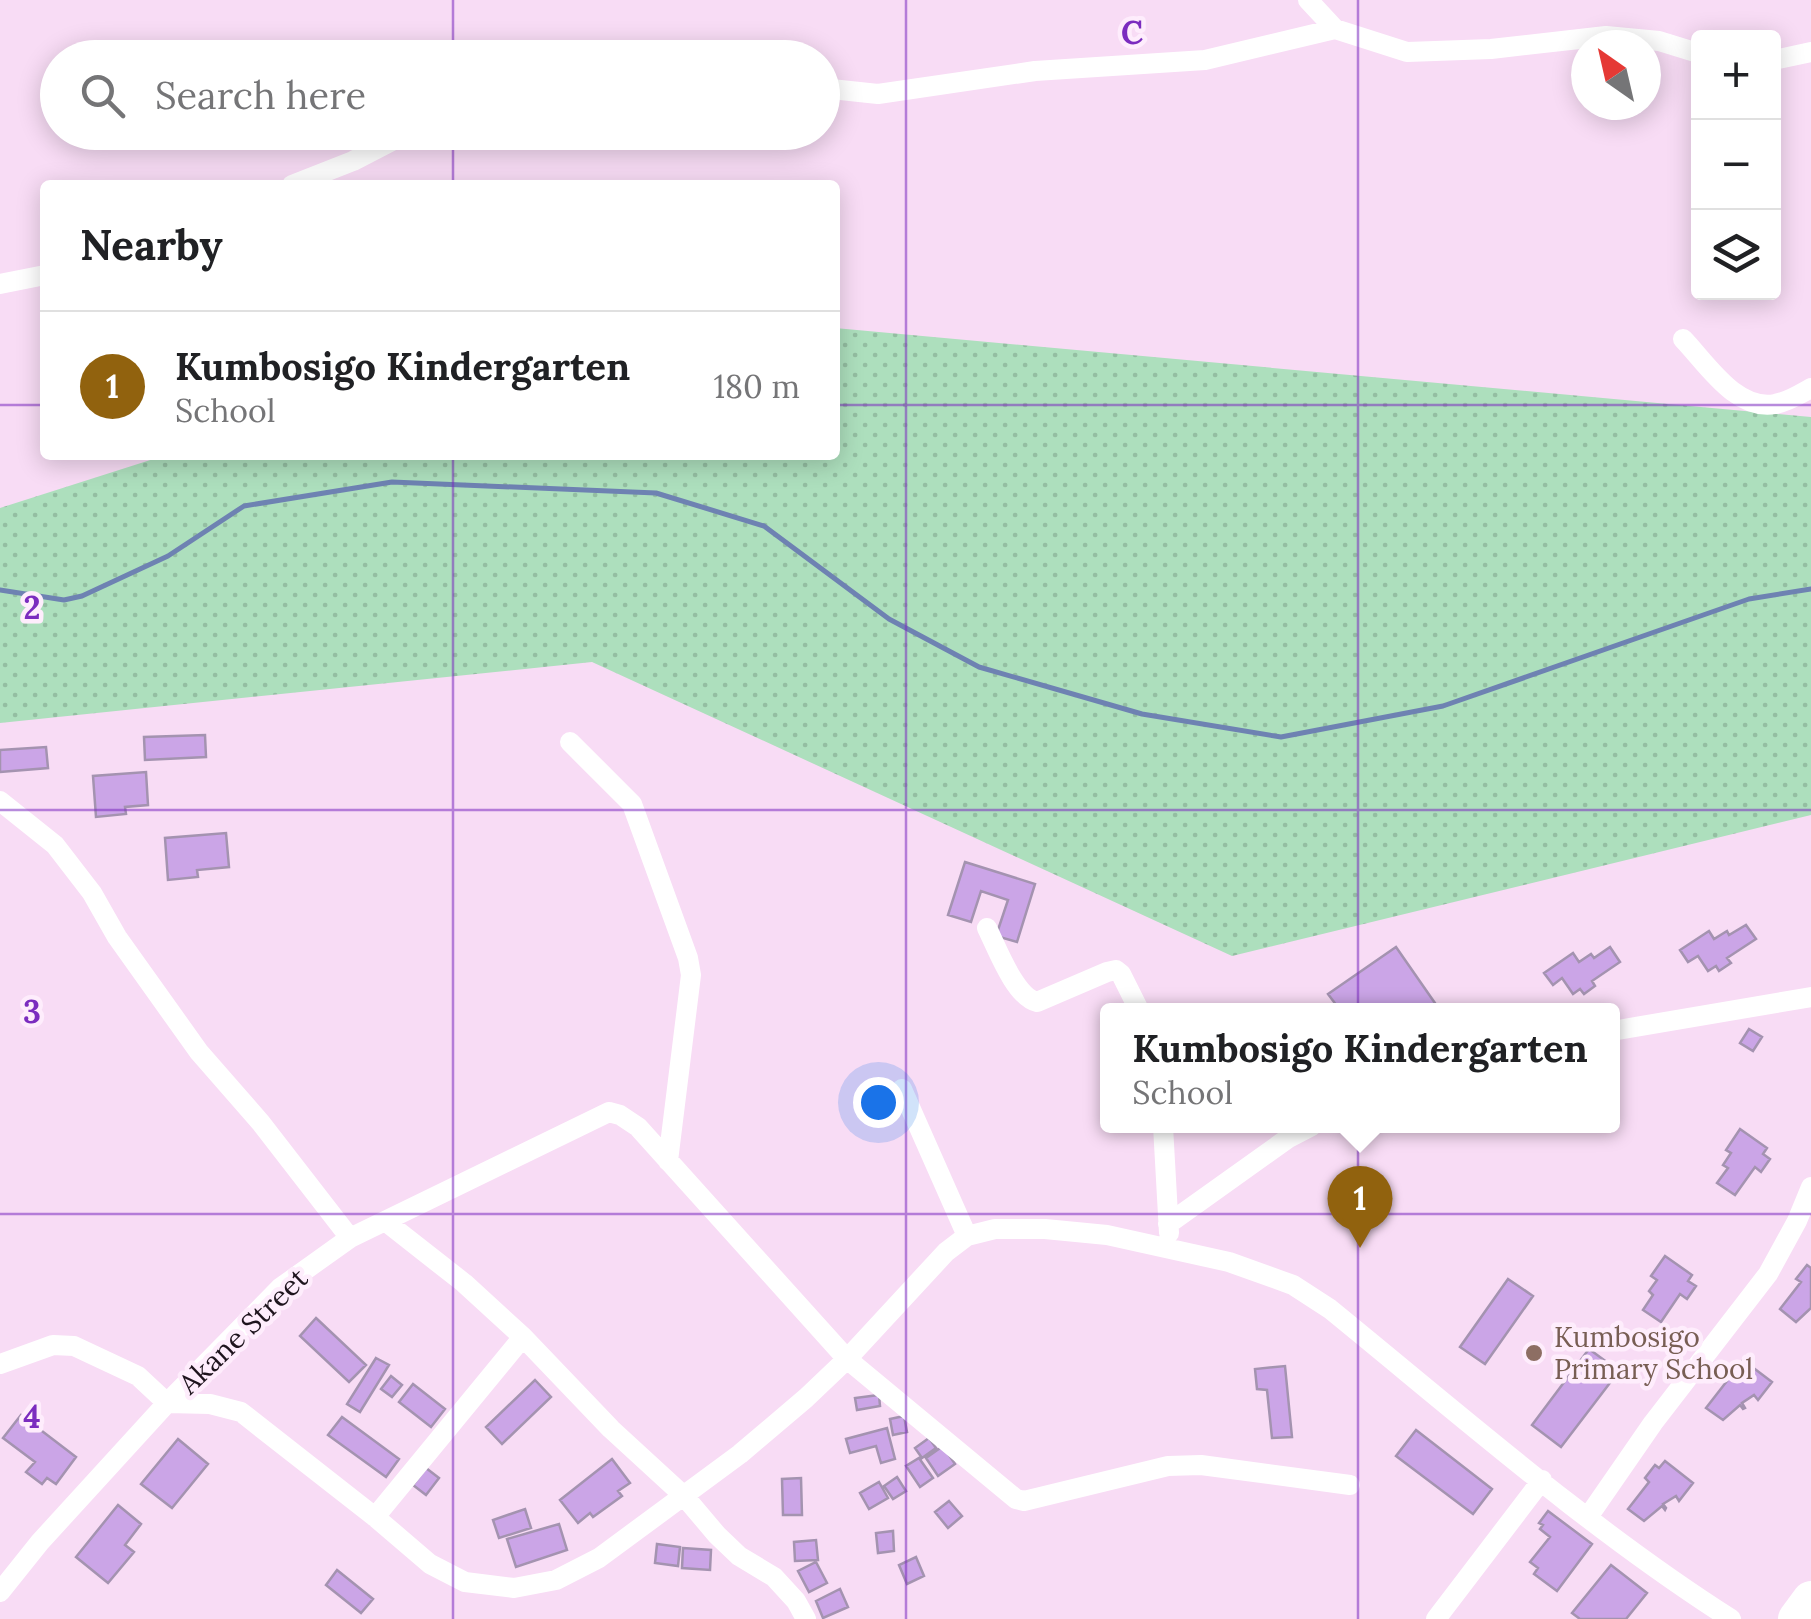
<!DOCTYPE html>
<html lang="en">
<head>
<meta charset="utf-8">
<style>
	body { margin:0; font-family:Lora,serif; background:#f6f6f6; color:#202124 }
	.controls { position:absolute; right:30px; top:30px; display:grid; overflow:hidden; border-radius:10px; box-shadow:0 5px 25px #0003 }
	.controls button { width:90px; height:90px; display:grid; place-items:center; padding:0; border:0; border-bottom:2px solid #e0e0e0; background:#fff; color:#202124; font:50px sans-serif }
	.compass { position:absolute; left:1571px; top:30px; width:90px; height:90px; border-radius:50%; background:#fff; box-shadow:0 5px 25px #0003; rotate:326deg }
	.you { position:absolute; left:878px; top:1102px; width:35px; height:35px; margin:-25px; border:8px solid #fff; border-radius:50%; background:#1a73e8; box-shadow:0 0 0 15px #1a73e833 }
	.badge { display:grid; place-items:center; width:65px; height:65px; border-radius:50%; background:#91620e; color:#fff; font-size:32px; font-weight:700 }
	.pin { position:absolute; translate:-50% -82px; filter:drop-shadow(0 2px 5px #0008) }
	.pin::after { content:''; position:absolute; top:52px; width:35px; height:30px; background:inherit; clip-path:polygon(0 0,100% 0,50% 100%) }
	.popup { position:absolute; left:1100px; top:1003px; width:520px; height:130px; box-sizing:border-box; display:grid; place-content:center; border-radius:10px; background:#fff; filter:drop-shadow(0 2px 8px #0005); font-size:32px; white-space:nowrap; color:#757577 }
	.popup b { font-size:38px; color:#202124 }
	.popup::after { content:''; position:absolute; left:50%; top:100%; margin-left:-20px; border:20px solid transparent; border-top-color:#fff }
	.list { margin:0; padding:0; list-style:none }
	h2 { display:flex; justify-content:space-between; align-items:center; height:130px; margin:0; padding:0 40px; font-size:42px }
	h2 small { font-size:32px; font-weight:400; color:#757577 }
	.list li { display:grid; grid-template-columns:65px 1fr auto; gap:30px; align-items:center; box-sizing:border-box; height:150px; padding:0 40px; border-top:2px solid #e0e0e0 }
	.list b { display:block; font-size:38px; white-space:nowrap }
	.list p { margin:0; font-size:32px; white-space:nowrap; color:#757577 }
	.list em { font-size:32px; font-style:normal; color:#757577 }
	.icon { flex:none; width:55px; height:55px; fill:none; stroke:currentColor; stroke-width:2; stroke-linecap:round; stroke-linejoin:round }
	.map { position:relative; flex:none; width:1811px; height:1619px; overflow:hidden }
	.search { position:absolute; background:#fff; box-shadow:0 5px 25px #0003; left:40px; top:40px; width:800px; height:110px; display:flex; align-items:center; gap:25px; box-sizing:border-box; padding:0 35px; border-radius:55px; color:#757577; font-size:38px }
	.panel { position:absolute; background:#fff; box-shadow:0 5px 25px #0003; left:40px; top:180px; width:800px; height:280px; border-radius:10px }
	.map>svg:first-child { display:block }
	.grass { fill:url(#grass-dots) }
	.lines { fill:none; stroke-linecap:round; stroke-linejoin:round }
	.stream { stroke:#6e82b2; stroke-width:5 }
	.building { fill:#cba5e7; stroke:#a493b0; stroke-width:2.5 }
	.street { stroke:#fff; stroke-width:20 }
	.highway { stroke:#fff; stroke-width:38 }
	.grid { fill:none; stroke:#7b2cbf; stroke-width:2.5; stroke-opacity:0.55 }
	.education-dot { fill:#8d6e63; stroke:#feedfc; stroke-width:4 }
	.labels { text-anchor:middle; dominant-baseline:central; stroke-width:9; stroke-linejoin:round; paint-order:stroke }
	.street-label { font-size:28px; fill:#1e141d; stroke:#feedfc }
	.education-label { font-size:28px; fill:#785e54; stroke:#feedfc; text-anchor:start }
	.grid-label { font-size:32px; text-anchor:middle; font-weight:bold; fill:#7b2cbf; stroke:#feedfc; stroke-width:9; stroke-linejoin:round; paint-order:stroke }
</style>
</head>
<body>
<div class="map">
<svg width="1811" height="1619" viewBox="0 0 1811 1619">
	<defs>
		<pattern id="grass-dots" width="8" height="8" patternUnits="userSpaceOnUse" patternTransform="scale(2.5)"><rect width="8" height="8" fill="#addfbd"/><path d="M2 2h.1M6 6h.1" fill="none" stroke="#94bea2" stroke-width="1.8" stroke-linecap="round"/></pattern>
	</defs>
	<rect width="100%" height="100%" fill="#f8dcf5"/>
	<!-- grass -->
	<path class="grass" d="M 835,328 L 1811,417 L 1811,815 L 1232,956 L 592,662 L 0,723 L 0,508 L 166,455 L 835,455 Z"/>
	<g class="lines">
		<!-- stream -->
		<path class="stream" d="M 0,590 L 64,600 L 82,596 L 168,556 L 244,506 L 392,482 L 656,493 L 764,526 L 889,619 L 979,667 L 1142,714 L 1281,737 L 1443,706 L 1749,599 L 1811,589"/>
	</g>
	<!-- building -->
	<path class="building" d="M 205,735 L 206,757 L 145,760 L 144,737 Z
		M 46,747 L 48,768 L 0,772 L 0,750 Z
		M 146,772 L 148,805 L 125,807 L 126,814 L 96,817 L 93,776 Z
		M 226,833 L 229,867 L 197,870 L 198,877 L 168,880 L 165,838 Z
		M 965,862 L 1035,884 L 1017,942 L 996,936 L 1008,900 L 981,891 L 971,922 L 948,915 Z
		M 1746,925 L 1756,939 L 1727,958 L 1731,963 L 1719,971 L 1716,966 L 1708,971 L 1698,956 L 1688,962 L 1680,950 L 1709,931 L 1714,939 L 1727,931 L 1729,935 Z
		M 1396,947 L 1437,1006 L 1431,1010 L 1340,1010 L 1328,994 Z
		M 1610,947 L 1620,962 L 1592,981 L 1595,986 L 1584,994 L 1580,989 L 1573,994 L 1562,978 L 1553,985 L 1544,973 L 1573,953 L 1579,962 L 1591,954 L 1594,958 Z
		M 1749,1029 L 1762,1037 L 1753,1051 L 1740,1043 Z
		M 1740,1129 L 1767,1148 L 1763,1154 L 1770,1159 L 1761,1172 L 1755,1167 L 1735,1195 L 1717,1183 L 1728,1168 L 1723,1165 L 1731,1153 L 1726,1150 Z
		M 1665,1256 L 1692,1275 L 1688,1281 L 1696,1286 L 1687,1299 L 1680,1294 L 1661,1322 L 1643,1310 L 1653,1295 L 1649,1291 L 1657,1280 L 1651,1276 Z
		M 1807,1265 L 1811,1268 L 1811,1308 L 1796,1322 L 1780,1309 L 1801,1282 L 1796,1279 Z
		M 1508,1279 L 1533,1296 L 1485,1364 L 1460,1347 Z
		M 316,1318 L 366,1365 L 349,1382 L 300,1336 Z
		M 1589,1349 L 1619,1371 L 1561,1447 L 1532,1425 Z
		M 376,1358 L 389,1365 L 360,1412 L 347,1404 Z
		M 1743,1360 L 1772,1382 L 1758,1400 L 1754,1395 L 1742,1403 L 1745,1408 L 1743,1409 L 1740,1405 L 1723,1420 L 1706,1408 L 1727,1381 L 1723,1378 L 1733,1364 L 1738,1367 Z
		M 1285,1366 L 1292,1437 L 1272,1438 L 1267,1390 L 1257,1389 L 1255,1369 Z
		M 391,1376 L 402,1385 L 392,1397 L 381,1389 Z
		M 535,1380 L 551,1397 L 502,1444 L 486,1427 Z
		M 413,1384 L 445,1409 L 431,1427 L 399,1402 Z
		M 879,1395 L 880,1406 L 857,1410 L 855,1398 Z
		M 21,1415 L 76,1457 L 56,1484 L 47,1478 L 42,1484 L 26,1472 L 35,1462 L 3,1438 Z
		M 904,1416 L 907,1432 L 893,1435 L 890,1419 Z
		M 342,1417 L 399,1459 L 386,1477 L 328,1435 Z
		M 887,1428 L 895,1459 L 881,1463 L 876,1446 L 850,1453 L 846,1439 Z
		M 1416,1430 L 1492,1489 L 1473,1514 L 1396,1456 Z
		M 929,1438 L 936,1448 L 922,1458 L 915,1448 Z
		M 178,1439 L 208,1464 L 172,1508 L 141,1484 Z
		M 943,1446 L 955,1464 L 938,1476 L 926,1458 Z
		M 919,1458 L 933,1478 L 920,1487 L 906,1466 Z
		M 612,1459 L 630,1483 L 618,1491 L 622,1496 L 593,1517 L 590,1513 L 578,1523 L 560,1500 Z
		M 1665,1461 L 1693,1483 L 1679,1501 L 1676,1496 L 1663,1504 L 1666,1508 L 1665,1510 L 1662,1506 L 1644,1521 L 1628,1509 L 1649,1482 L 1645,1478 L 1655,1465 L 1659,1468 Z
		M 426,1468 L 439,1478 L 426,1495 L 413,1485 Z
		M 897,1477 L 906,1491 L 893,1499 L 884,1486 Z
		M 801,1478 L 802,1515 L 783,1515 L 782,1479 Z
		M 879,1482 L 888,1498 L 869,1509 L 860,1493 Z
		M 949,1501 L 962,1516 L 948,1528 L 935,1512 Z
		M 118,1505 L 141,1524 L 125,1545 L 134,1552 L 108,1583 L 76,1557 Z
		M 525,1509 L 531,1528 L 499,1538 L 493,1520 Z
		M 1548,1511 L 1592,1544 L 1557,1591 L 1534,1574 L 1538,1568 L 1530,1562 L 1550,1537 L 1540,1529 L 1543,1525 L 1539,1523 Z
		M 559,1524 L 567,1550 L 516,1567 L 507,1539 Z
		M 893,1531 L 894,1551 L 878,1553 L 876,1533 Z
		M 816,1540 L 818,1560 L 795,1561 L 794,1542 Z
		M 657,1544 L 680,1547 L 678,1566 L 655,1563 Z
		M 683,1548 L 711,1550 L 710,1570 L 682,1568 Z
		M 916,1557 L 924,1576 L 907,1584 L 899,1565 Z
		M 816,1562 L 827,1583 L 809,1592 L 798,1571 Z
		M 1611,1565 L 1647,1593 L 1626,1619 L 1580,1619 L 1572,1613 Z
		M 337,1570 L 373,1599 L 361,1613 L 326,1585 Z
		M 840,1589 L 848,1607 L 823,1618 L 816,1601 Z"/>
	<g class="lines">
		<!-- street -->
		<path class="street" d="M 1308,0 L 1335,29
			M 1774,60 L 1811,52
			M 822,88 L 878,94 L 1035,71 L 1205,60 L 1335,29 L 1407,52 L 1491,49 L 1606,36 L 1659,41 L 1698,53
			M 292,185 L 353,161 L 409,132
			M 0,284 L 45,275
			M 1683,339 C 1707,364 1736,411 1775,404 C 1788,402 1800,394 1811,388
			M 570,742 L 632,804 L 688,958 L 691,975 L 668,1161
			M 0,801 L 55,845 L 92,893 L 117,937 L 199,1052 L 261,1123 L 350,1238
			M 987,928 C 997,948 1015,997 1037,1002 L 1107,972 L 1116,970 L 1121,974 L 1139,1010
			M 1612,1031 L 1811,997
			M 902,1089 L 967,1236
			M 1163,1126 L 1169,1233
			M 385,1221 L 464,1283 L 523,1337 L 611,1429 L 684,1496 L 717,1535 L 739,1556 L 774,1577 L 796,1601 L 806,1619
			M 1168,1224 L 1287,1139 L 1312,1126
			M 0,1364 L 53,1345 L 74,1346 L 138,1376 L 167,1403 L 210,1404 L 241,1412 L 375,1517 L 430,1564 L 465,1582 L 514,1588 L 556,1580 L 599,1558 L 740,1454 L 806,1398 L 847,1359 L 946,1252 L 967,1236 L 995,1229 L 1045,1229 L 1107,1235 L 1229,1262 L 1293,1285 L 1330,1309 C 1459,1414 1591,1530 1731,1619
			M 375,1517 L 523,1337
			M 1588,1517 L 1653,1423 L 1768,1274 L 1797,1221 L 1811,1187
			M 0,1592 L 40,1542 L 167,1403 L 280,1288 L 350,1238 L 609,1112 L 620,1115 L 638,1127 L 847,1359 L 1016,1499 L 1024,1501 L 1168,1466 L 1201,1465 L 1350,1485
			M 1436,1619 L 1542,1480"/>
		<!-- highway -->
		<path class="highway" d="M 1797,1619 L 1811,1600"/>
	</g>
	<!-- grid -->
	<path class="grid" d="M 453,0 L 453,58M 906,0 L 906,1619M 1358,0 L 1358,1619M 453,132 L 453,185M 0,405 L 45,405M 835,405 L 1811,405M 453,455 L 453,1619M 0,810 L 1811,810M 0,1214 L 1811,1214"/>
	<!-- markers -->
	<circle class="education-dot" cx="1534" cy="1353" r="10"/>
	<g class="labels">
		<!-- street labels -->
		<g class="street-label">
			<text transform="translate(243 1331) rotate(-44)">Akane Street</text>
		</g>
		<!-- education labels -->
		<g class="education-label">
			<text x="1554" y="1337">Kumbosigo<tspan x="1554" dy="32">Primary School</tspan></text>
		</g>
	</g>
	<g class="grid-label">
		<text x="1132" y="44">C</text>
		<text x="32" y="619">2</text>
		<text x="32" y="1023">3</text>
		<text x="32" y="1428">4</text>
	</g>
</svg>
<div class="controls">
<button>+</button>
<button>−</button>
<button><svg class="icon" aria-label="layers" viewBox="0 0 24 24"><path d="M12 4l9 5-9 5-9-5zM3 14l9 5 9-5"/></svg></button>
</div>
<svg class="compass" viewBox="-18 -18 36 36"><path d="M0-13l5 13h-10z" fill="#e53935"/><path d="M0 13l5-13h-10z" fill="#757577"/></svg>
<div class="you"></div>
<div class="pin badge" style="left:1360px;top:1248px">1</div>
<div class="popup"><b>Kumbosigo Kindergarten</b>School</div>
<div class="search"><svg class="icon" aria-label="search" viewBox="0 0 24 24"><circle cx="10" cy="10" r="6"/><path d="M15 15l6 6"/></svg>Search here</div>
<section class="panel">
<h2>Nearby<small></small></h2>
<ul class="list">
<li><span class="badge">1</span><div><b>Kumbosigo Kindergarten</b><p>School</p></div><em>180 m</em></li>
</ul>
</section>
</div>
</body>
</html>
